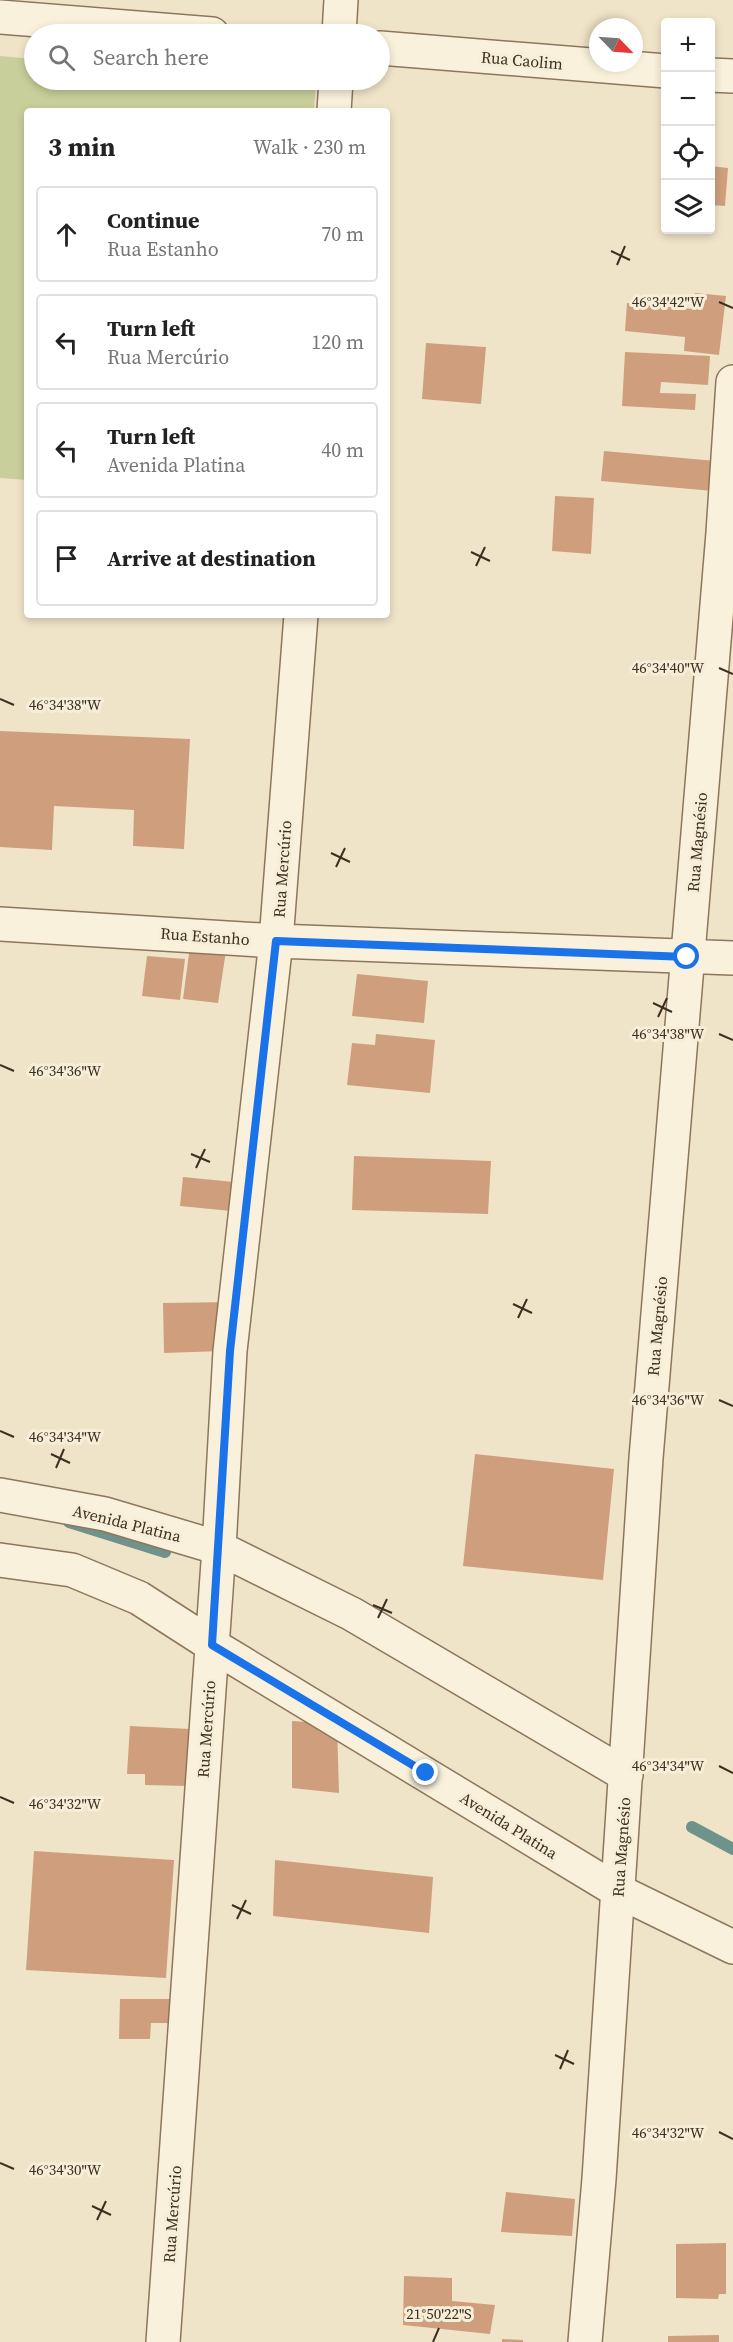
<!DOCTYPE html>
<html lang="en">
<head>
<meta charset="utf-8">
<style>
	body { margin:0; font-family:"Source Serif 4",serif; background:#f2f2f2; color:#222 }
	.controls { position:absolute; right:18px; top:18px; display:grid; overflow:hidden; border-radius:6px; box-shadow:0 3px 9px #0003 }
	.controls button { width:54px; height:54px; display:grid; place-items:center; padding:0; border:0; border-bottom:2px solid #e0e0e0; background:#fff; color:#222; font:30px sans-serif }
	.compass { position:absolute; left:589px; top:18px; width:54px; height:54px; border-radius:50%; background:#fff; box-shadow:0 3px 9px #0003; rotate:115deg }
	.stop { position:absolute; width:18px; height:18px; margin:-14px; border:4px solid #1a73e8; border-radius:50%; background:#fff }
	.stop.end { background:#1a73e8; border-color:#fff; box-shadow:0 2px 6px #0008 }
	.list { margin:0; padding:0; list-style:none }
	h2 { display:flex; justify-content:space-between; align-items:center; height:78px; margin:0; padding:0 24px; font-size:26px }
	h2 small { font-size:20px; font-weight:400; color:#767676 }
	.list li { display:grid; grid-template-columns:39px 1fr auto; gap:18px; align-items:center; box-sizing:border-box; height:96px; margin:0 12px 12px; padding:0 12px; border:2px solid #e0e0e0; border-radius:6px }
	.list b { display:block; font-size:22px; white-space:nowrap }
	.list p { margin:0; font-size:20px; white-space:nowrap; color:#767676 }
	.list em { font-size:20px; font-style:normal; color:#767676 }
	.icon { flex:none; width:33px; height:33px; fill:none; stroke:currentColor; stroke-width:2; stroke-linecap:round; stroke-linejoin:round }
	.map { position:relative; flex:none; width:733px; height:2342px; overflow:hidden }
	.search { position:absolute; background:#fff; box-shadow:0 3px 9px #0003; left:24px; top:24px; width:366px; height:66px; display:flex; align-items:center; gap:15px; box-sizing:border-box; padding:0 21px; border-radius:33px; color:#767676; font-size:22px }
	.panel { position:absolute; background:#fff; box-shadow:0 3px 9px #0003; left:24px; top:108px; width:366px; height:510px; border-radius:6px }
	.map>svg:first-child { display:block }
	.green { fill:#c9cf9b }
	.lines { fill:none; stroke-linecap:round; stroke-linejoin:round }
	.stream { stroke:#6f938a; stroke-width:12 }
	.building { fill:#cf9f7d }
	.street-casing { stroke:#8d765c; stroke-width:36 }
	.street { stroke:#faf1dc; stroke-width:33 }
	.route { stroke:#1a73e8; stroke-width:8 }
	.ticks { fill:none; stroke:#3d2e20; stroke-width:2 }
	.labels { text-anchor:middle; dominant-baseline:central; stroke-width:6; stroke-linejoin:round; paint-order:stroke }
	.street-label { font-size:16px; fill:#3d2e20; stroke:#f7eed8 }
	.ticks-label { font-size:15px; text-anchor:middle; fill:#3d2e20; stroke:#f7eed8; stroke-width:6; stroke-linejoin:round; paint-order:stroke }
</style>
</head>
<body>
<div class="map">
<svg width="733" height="2342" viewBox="0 0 733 2342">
	<rect width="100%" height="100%" fill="#f0e4c8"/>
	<!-- green -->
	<path class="green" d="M 0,56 L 34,59 L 34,80 L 289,80 L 316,82 L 314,111 L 27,111 L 27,480 L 0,478 Z"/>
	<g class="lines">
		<!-- stream -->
		<path class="stream" d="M 69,1522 L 165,1552
			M 692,1827 L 733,1849"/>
	</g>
	<!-- building -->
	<path class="building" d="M 710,166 L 728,168 L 725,206 L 710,205 Z
		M 695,293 L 726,296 L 719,355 L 684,351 L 685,337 L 625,331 L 627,303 L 694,309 Z
		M 426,343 L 486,347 L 481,404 L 422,399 Z
		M 625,352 L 710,356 L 708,385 L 661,382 L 660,393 L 696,394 L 695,410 L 622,406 Z
		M 604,451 L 716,461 L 713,491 L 601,481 Z
		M 555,496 L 594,498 L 591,554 L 552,551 Z
		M 0,731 L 190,739 L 184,849 L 133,846 L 134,810 L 54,806 L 52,850 L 0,847 Z
		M 190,946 L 226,951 L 218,1003 L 183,999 Z
		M 147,956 L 185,959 L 180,1000 L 142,996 Z
		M 357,974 L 428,981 L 424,1023 L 352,1016 Z
		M 376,1034 L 435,1040 L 430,1093 L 347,1085 L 352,1043 L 375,1045 Z
		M 354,1156 L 491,1161 L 488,1214 L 352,1210 Z
		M 183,1177 L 244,1183 L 241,1212 L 180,1206 Z
		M 230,1302 L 222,1351 L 164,1353 L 163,1303 Z
		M 475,1454 L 614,1469 L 603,1580 L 463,1566 Z
		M 292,1721 L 337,1724 L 339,1793 L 292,1788 Z
		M 130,1726 L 190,1729 L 187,1786 L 145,1785 L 145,1774 L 127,1774 Z
		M 34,1851 L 174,1860 L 166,1978 L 26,1970 Z
		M 275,1860 L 433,1877 L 429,1933 L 273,1916 Z
		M 120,1999 L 172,1999 L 172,2023 L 151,2023 L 150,2039 L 119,2039 Z
		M 506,2192 L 575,2199 L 572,2236 L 501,2232 Z
		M 726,2243 L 726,2294 L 719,2294 L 718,2299 L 676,2298 L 676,2244 Z
		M 404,2276 L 452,2278 L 452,2301 L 495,2305 L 490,2334 L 403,2325 Z
		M 719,2335 L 719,2342 L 668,2342 L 668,2336 Z
		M 502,2339 L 523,2340 L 523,2342 L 502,2342 Z"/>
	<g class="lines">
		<defs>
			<path id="street" d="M 0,17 L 212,34
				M 339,34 L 341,0
				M 380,48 L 666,71
				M 710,75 L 733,76
				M 334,111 L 336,80
				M 0,924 L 276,941 L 733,958
				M 0,1495 L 105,1514 L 219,1548 L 352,1614 L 626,1775
				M 0,1560 L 72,1570 L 139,1598 L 212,1645 L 618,1891 L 733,1947
				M 163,2342 L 219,1548 L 230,1351 L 276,941 L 301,615
				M 585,2342 L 599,2179 L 646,1458 L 723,533 L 733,382"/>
		</defs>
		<!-- street casing -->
		<use href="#street" class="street-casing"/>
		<!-- street -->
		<use href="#street" class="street"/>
	</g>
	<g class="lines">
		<!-- route -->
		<path class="route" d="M 426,1773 L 212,1645 L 230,1351 L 276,941 L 687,957"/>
	</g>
	<!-- ticks -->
	<path class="ticks" d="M 611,251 L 630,260M 617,265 L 625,246M 719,302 L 733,308M 471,552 L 490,561M 476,566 L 485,547M 719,668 L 733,674M 0,699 L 14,705M 331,853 L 350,862M 336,867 L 345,848M 653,1003 L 672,1012M 658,1017 L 667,998M 719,1034 L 733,1040M 0,1065 L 14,1071M 191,1154 L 210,1162M 196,1168 L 205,1149M 513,1304 L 532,1313M 518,1318 L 527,1299M 719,1400 L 733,1406M 0,1431 L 14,1437M 51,1454 L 70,1463M 56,1468 L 64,1449M 373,1605 L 392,1613M 378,1618 L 387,1599M 719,1766 L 733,1773M 0,1797 L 14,1803M 232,1905 L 251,1914M 237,1919 L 246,1900M 555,2055 L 574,2064M 560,2069 L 568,2050M 719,2132 L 733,2139M 0,2163 L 14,2169M 92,2206 L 111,2215M 97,2220 L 106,2201M 433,2342 L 439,2328"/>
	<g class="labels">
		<!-- street labels -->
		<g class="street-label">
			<text transform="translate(522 60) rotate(5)">Rua Caolim</text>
			<text transform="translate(697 842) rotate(-85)">Rua Magnésio</text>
			<text transform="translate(282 869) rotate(-86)">Rua Mercúrio</text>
			<text transform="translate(205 936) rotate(4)">Rua Estanho</text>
			<text transform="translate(657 1326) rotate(-85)">Rua Magnésio</text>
			<text transform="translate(127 1523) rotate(14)">Avenida Platina</text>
			<text transform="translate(206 1729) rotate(-86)">Rua Mercúrio</text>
			<text transform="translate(509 1825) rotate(32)">Avenida Platina</text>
			<text transform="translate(621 1847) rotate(-86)">Rua Magnésio</text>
			<text transform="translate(172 2214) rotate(-86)">Rua Mercúrio</text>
		</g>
	</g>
	<g class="ticks-label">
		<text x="668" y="307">46°34'42"W</text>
		<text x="668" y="673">46°34'40"W</text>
		<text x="65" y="710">46°34'38"W</text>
		<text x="668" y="1039">46°34'38"W</text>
		<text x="65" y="1076">46°34'36"W</text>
		<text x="668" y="1405">46°34'36"W</text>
		<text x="65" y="1442">46°34'34"W</text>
		<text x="668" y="1771">46°34'34"W</text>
		<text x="65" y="1809">46°34'32"W</text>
		<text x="668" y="2138">46°34'32"W</text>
		<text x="65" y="2175">46°34'30"W</text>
		<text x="439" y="2319">21°50'22"S</text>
	</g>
</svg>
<div class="controls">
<button>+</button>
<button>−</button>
<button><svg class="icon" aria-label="locate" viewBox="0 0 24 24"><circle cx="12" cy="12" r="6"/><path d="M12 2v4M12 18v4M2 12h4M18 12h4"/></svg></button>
<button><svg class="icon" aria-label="layers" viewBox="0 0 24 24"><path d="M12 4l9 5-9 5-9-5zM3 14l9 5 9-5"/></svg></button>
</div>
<svg class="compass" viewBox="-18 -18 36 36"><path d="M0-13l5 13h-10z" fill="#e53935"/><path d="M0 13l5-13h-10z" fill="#767676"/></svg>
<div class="stop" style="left:687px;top:957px"></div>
<div class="stop end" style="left:426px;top:1773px"></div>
<div class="search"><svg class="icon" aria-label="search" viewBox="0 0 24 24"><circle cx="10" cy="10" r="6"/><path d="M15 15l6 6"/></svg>Search here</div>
<section class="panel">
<h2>3 min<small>Walk · 230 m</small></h2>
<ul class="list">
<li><svg class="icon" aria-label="ahead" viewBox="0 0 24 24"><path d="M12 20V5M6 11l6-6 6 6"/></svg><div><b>Continue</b><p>Rua Estanho</p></div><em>70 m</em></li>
<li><svg class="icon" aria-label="left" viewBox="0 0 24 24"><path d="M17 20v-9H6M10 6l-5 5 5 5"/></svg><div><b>Turn left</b><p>Rua Mercúrio</p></div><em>120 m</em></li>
<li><svg class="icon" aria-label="left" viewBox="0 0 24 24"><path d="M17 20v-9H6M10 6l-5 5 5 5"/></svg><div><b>Turn left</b><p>Avenida Platina</p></div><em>40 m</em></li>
<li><svg class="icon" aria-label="arrive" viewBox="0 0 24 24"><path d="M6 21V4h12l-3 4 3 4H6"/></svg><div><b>Arrive at destination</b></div></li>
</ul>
</section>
</div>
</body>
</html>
